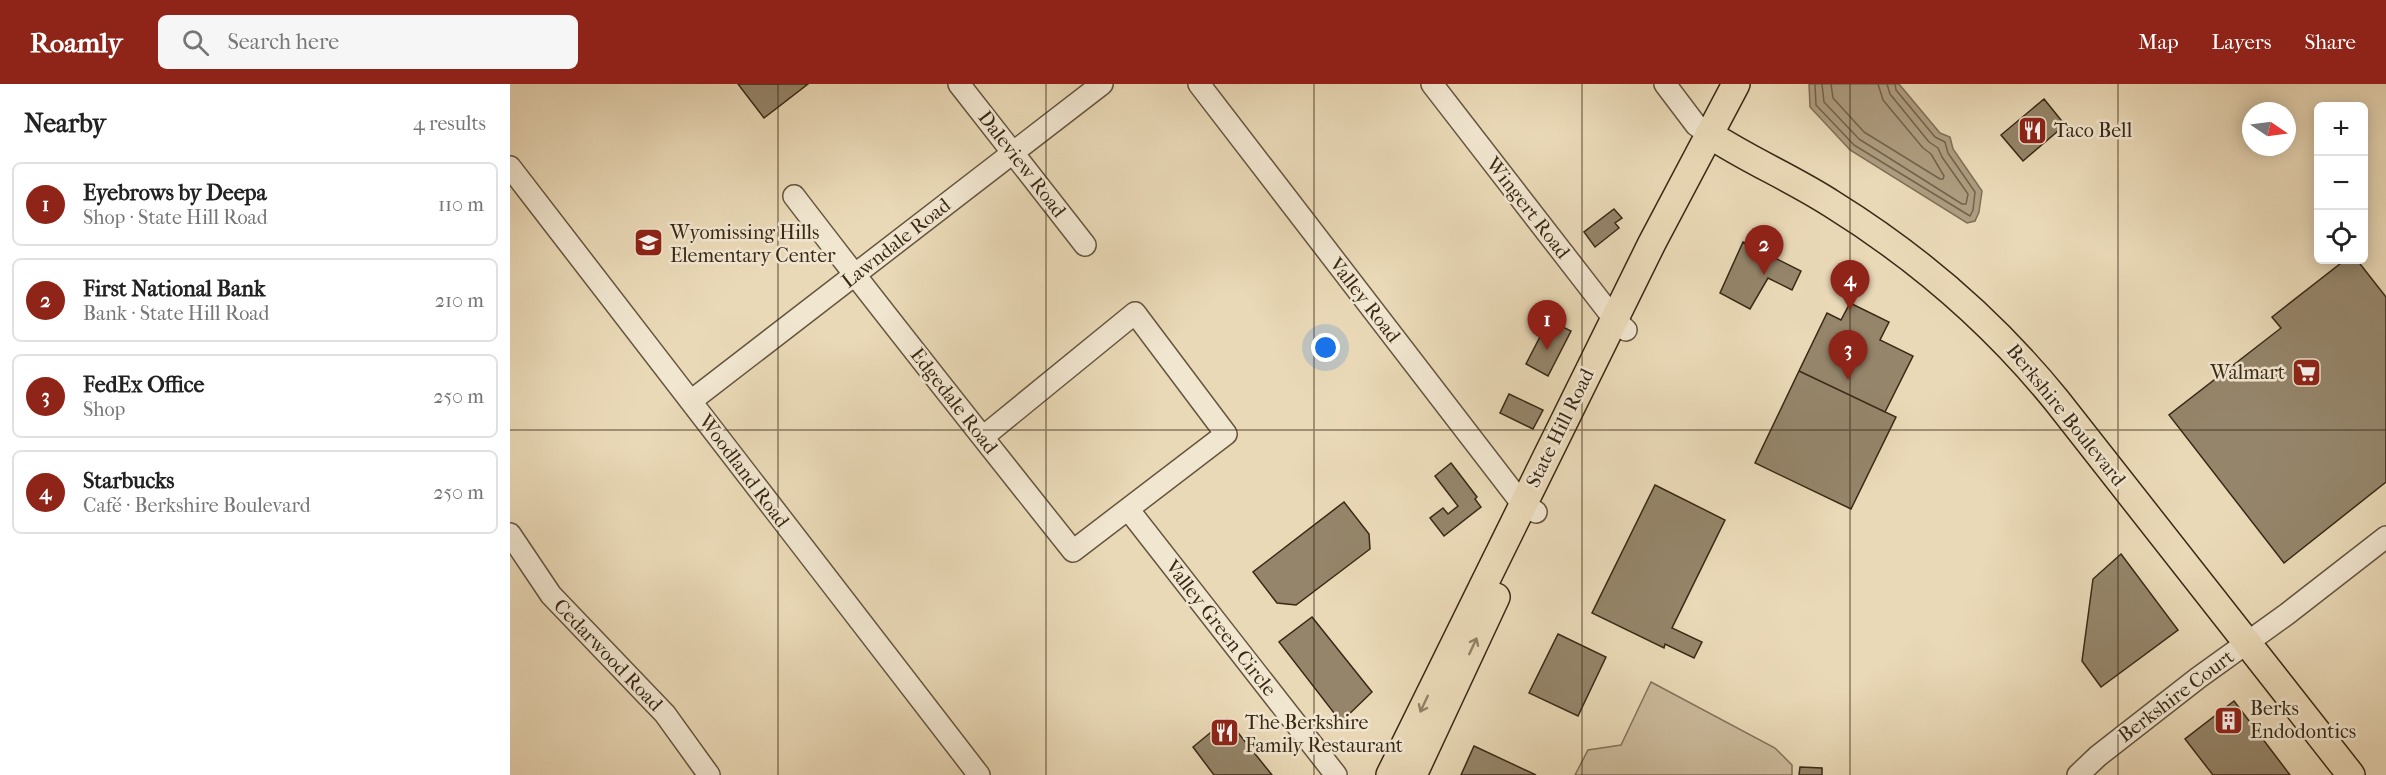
<!DOCTYPE html>
<html lang="en">
<head>
<meta charset="utf-8">
<style>
	body { margin:0; font-family:"IM FELL French Canon",serif; background:#f6f6f6; color:#222 }
	.controls { position:absolute; right:18px; top:18px; display:grid; overflow:hidden; border-radius:9px; box-shadow:0 3px 15px #0003 }
	.controls button { width:54px; height:54px; display:grid; place-items:center; padding:0; border:0; border-bottom:2px solid #e0e0e0; background:#fff; color:#222; font:30px sans-serif }
	.compass { position:absolute; left:1732px; top:18px; width:54px; height:54px; border-radius:50%; background:#fff; box-shadow:0 3px 15px #0003; rotate:103deg }
	.you { position:absolute; left:816px; top:264px; width:21px; height:21px; margin:-15px; border:4px solid #fff; border-radius:50%; background:#1a73e8; box-shadow:0 0 0 9px #1a73e833 }
	.badge { display:grid; place-items:center; width:39px; height:39px; border-radius:50%; background:#8f2418; color:#fff; font-size:20px; font-weight:700 }
	.pin { position:absolute; translate:-50% -50px; filter:drop-shadow(0 2px 3px #0008) }
	.pin::after { content:''; position:absolute; top:32px; width:21px; height:18px; background:inherit; clip-path:polygon(0 0,100% 0,50% 100%) }
	.list { margin:0; padding:0; list-style:none }
	h2 { display:flex; justify-content:space-between; align-items:center; height:78px; margin:0; padding:0 24px; font-size:26px }
	h2 small { font-size:20px; font-weight:400; color:#767676 }
	.list li { display:grid; grid-template-columns:39px 1fr auto; gap:18px; align-items:center; box-sizing:border-box; height:84px; margin:0 12px 12px; padding:0 12px; border:2px solid #e0e0e0; border-radius:9px }
	.list b { display:block; font-size:22px; white-space:nowrap }
	.list p { margin:0; font-size:20px; white-space:nowrap; color:#767676 }
	.list em { font-size:20px; font-style:normal; color:#767676 }
	.icon { flex:none; width:33px; height:33px; fill:none; stroke:currentColor; stroke-width:2; stroke-linecap:round; stroke-linejoin:round }
	.map { position:relative; flex:none; width:1876px; height:691px; overflow:hidden }
	header { display:flex; align-items:center; gap:36px; box-sizing:border-box; height:84px; padding:0 30px; background:#8f2418; color:#fff }
	header strong { font-size:28px }
	nav { display:flex; gap:33px; margin-inline-start:auto; font-size:21px }
	.search { width:420px; height:54px; background:#f6f6f6; display:flex; align-items:center; gap:15px; box-sizing:border-box; padding:0 21px; border-radius:9px; color:#767676; font-size:22px }
	main { display:flex }
	aside { flex:1; background:#fff }
	.map>svg:first-child { display:block }
	.green { fill:#ccbb9c; stroke:#827259; stroke-width:1.5 }
	.water { fill:#ae9d80; stroke:#7f6f56; stroke-width:1.5 }
	.lines { fill:none; stroke-linecap:round; stroke-linejoin:round }
	.shore { stroke:#74634b; stroke-width:1.5 }
	.building { fill:#95856a; stroke:#392916; stroke-width:1.5 }
	.minor-casing { stroke:#65553e; stroke-width:24 }
	.major-casing { stroke:#392916; stroke-width:30 }
	.minor { stroke:#f1e6d0; stroke-width:21 }
	.major { stroke:#ead9b7; stroke-width:27 }
	.oneway { stroke:#928166 }
	.grid { fill:none; stroke:#392916; stroke-width:1.5; stroke-opacity:0.55 }
	.labels { text-anchor:middle; dominant-baseline:central; stroke-width:5; stroke-linejoin:round; paint-order:stroke }
	.poi-label { font-size:20px; fill:#392916; stroke:#f1e6d0; text-anchor:start }
	.street-label { font-size:20px; fill:#392916; stroke:#f1e6d0 }
</style>
</head>
<body>
<header>
<strong>Roamly</strong>
<div class="search"><svg class="icon" aria-label="search" viewBox="0 0 24 24"><circle cx="10" cy="10" r="6"/><path d="M15 15l6 6"/></svg>Search here</div>
<nav><a>Map</a><a>Layers</a><a>Share</a></nav>
</header>
<main>
<aside>
<h2>Nearby<small>4 results</small></h2>
<ul class="list">
<li><span class="badge">1</span><div><b>Eyebrows by Deepa</b><p>Shop · State Hill Road</p></div><em>110 m</em></li>
<li><span class="badge">2</span><div><b>First National Bank</b><p>Bank · State Hill Road</p></div><em>210 m</em></li>
<li><span class="badge">3</span><div><b>FedEx Office</b><p>Shop</p></div><em>250 m</em></li>
<li><span class="badge">4</span><div><b>Starbucks</b><p>Café · Berkshire Boulevard</p></div><em>250 m</em></li>
</ul>
</aside>
<div class="map">
<svg width="1876" height="691" viewBox="0 0 1876 691">
	<rect width="100%" height="100%" fill="#ead9b7"/>
	<filter id="stains"><feTurbulence type="fractalNoise" baseFrequency=".00333" numOctaves="4"/><feColorMatrix values="0 0 0 0 .2 0 0 0 0 .09 0 0 0 0 .02 0 0 0 .5 -.17"/></filter>
	<radialGradient id="worn" r=".72"><stop offset=".6" stop-color="#630" stop-opacity="0"/><stop offset="1" stop-color="#630" stop-opacity=".3"/></radialGradient>
	<!-- green -->
	<path class="green" d="M 1141,598 L 1265,664 L 1282,681 L 1282,691 L 1065,691 L 1078,666 L 1111,661 Z"/>
	<!-- water -->
	<path class="water" d="M 1299,0 L 1389,0 L 1430,49 L 1440,53 L 1443,65 L 1472,107 L 1469,128 L 1465,137 L 1457,139 L 1340,66 L 1300,23 Z"/>
	<g class="lines">
		<!-- shore -->
		<path class="shore" d="M 1305,0 L 1306,21 L 1344,61 L 1460,132 L 1463,126 L 1465,108 L 1438,69 L 1435,58 L 1425,53 L 1386,6 L 1385,0
			M 1312,0 L 1314,18 L 1349,55 L 1452,120 L 1456,120 L 1458,110 L 1432,73 L 1428,64 L 1419,58 L 1380,10 L 1377,0
			M 1321,0 L 1323,14 L 1354,48 L 1430,95 L 1433,95 L 1434,92 L 1421,70 L 1413,64 L 1373,16 L 1368,0"/>
	</g>
	<!-- building -->
	<path class="building" d="M 228,0 L 298,0 L 254,34 Z
		M 1534,15 L 1555,41 L 1513,77 L 1491,51 Z
		M 1104,125 L 1112,134 L 1105,139 L 1109,144 L 1085,163 L 1074,148 Z
		M 1233,158 L 1291,187 L 1282,206 L 1258,194 L 1240,225 L 1210,209 Z
		M 1835,176 L 1847,176 L 1876,213 L 1876,398 L 1774,479 L 1659,331 L 1771,244 L 1762,233 Z
		M 1340,219 L 1379,238 L 1370,256 L 1403,272 L 1375,328 L 1289,287 L 1317,229 L 1331,236 Z
		M 1041,237 L 1061,247 L 1038,292 L 1016,280 L 1032,249 L 1034,251 Z
		M 1289,287 L 1386,333 L 1341,425 L 1245,379 Z
		M 999,310 L 1033,326 L 1023,345 L 990,329 Z
		M 941,379 L 967,413 L 965,415 L 971,423 L 934,452 L 920,434 L 933,424 L 938,430 L 948,422 L 925,392 Z
		M 1145,401 L 1215,436 L 1162,544 L 1192,558 L 1184,574 L 1155,560 L 1154,564 L 1082,529 Z
		M 834,418 L 859,450 L 860,465 L 786,521 L 767,519 L 743,488 Z
		M 1611,470 L 1668,546 L 1591,603 L 1572,577 L 1583,495 Z
		M 802,533 L 862,608 L 831,638 L 769,558 Z
		M 1048,550 L 1096,573 L 1068,632 L 1019,609 Z
		M 1724,617 L 1780,691 L 1703,691 L 1675,655 Z
		M 717,635 L 762,691 L 704,691 L 683,663 Z
		M 964,662 L 1026,691 L 951,691 Z
		M 1290,683 L 1312,684 L 1312,691 L 1289,691 Z"/>
	<g class="lines">
		<defs>
			<path id="minor" d="M 449,0 L 575,161
				M 689,0 L 1013,421 L 1026,428
				M 922,0 L 1104,235 L 1116,246
				M 1155,0 L 1186,41 L 1199,50
				M 0,83 L 469,691
				M 284,112 C 375,231 469,349 563,467 L 716,350 L 625,229 L 473,353
				M 181,317 L 592,0
				M 618,425 L 826,691
				M 0,450 L 41,511 L 155,630 L 199,691
				M 1568,691 L 1588,672 L 1688,594 L 1777,530 L 1876,453"/>
			<path id="major" d="M 1199,50 C 1238,76 1282,94 1322,120 C 1409,174 1483,238 1547,317 L 1841,691
				M 880,691 L 1142,159 L 1226,0
				M 903,691 L 986,513"/>
		</defs>
		<!-- minor casing -->
		<use href="#minor" class="minor-casing"/>
		<!-- major casing -->
		<use href="#major" class="major-casing"/>
		<!-- minor -->
		<use href="#minor" class="minor"/>
		<!-- major -->
		<use href="#major" class="major"/>
	</g>
	<!-- one-way arrows -->
	<defs><path id="oneway-shaft" d="M-6 0H5M1.5-3L5.5 0L1.5 3" fill="none" stroke-width="1.6" stroke-linecap="round" stroke-linejoin="round" transform="scale(1.5)"/></defs>
	<g class="oneway">
		<use href="#oneway-shaft" transform="translate(963 562) rotate(-65)"/>
		<use href="#oneway-shaft" transform="translate(914 620) rotate(115)"/>
	</g>
	<!-- grid -->
	<path class="grid" d="M 268,0 L 268,691M 536,0 L 536,691M 804,0 L 804,691M 1072,0 L 1072,691M 1340,0 L 1340,691M 1608,0 L 1608,691M 0,346 L 1876,346"/>
	<!-- icons -->
	<defs>
		<symbol id="restaurant-square" viewBox="-11 -11 22 22"><rect x="-9" y="-9" width="18" height="18" rx="4" fill="#8f2418" stroke="#f1e6d0"/><path d="M-5-6h1v4h1v-4h1v4h1v-4h1v5L-1.5 .5V6h-2V.5L-5-1ZM5-6V6H3V1.5H1.5Q1.5-4 5-6Z" fill="#fff"/></symbol>
		<symbol id="school-square" viewBox="-11 -11 22 22"><rect x="-9" y="-9" width="18" height="18" rx="4" fill="#8f2418" stroke="#f1e6d0"/><path d="M0-5L7-2L0 1L-7-2ZM-4 1L0 2.5L4 1V4Q0 6-4 4Z" fill="#fff"/></symbol>
		<symbol id="supermarket-square" viewBox="-11 -11 22 22"><rect x="-9" y="-9" width="18" height="18" rx="4" fill="#8f2418" stroke="#f1e6d0"/><path d="M-6-5.5h2.5l.6 2H6L4.5 2H-2.5L-4.4-4H-6ZM-1.5 3.2a1.3 1.3 0 1 0 .1 0ZM3 3.2a1.3 1.3 0 1 0 .1 0Z" fill="#fff"/></symbol>
		<symbol id="building-square" viewBox="-11 -11 22 22"><rect x="-9" y="-9" width="18" height="18" rx="4" fill="#8f2418" stroke="#f1e6d0"/><path d="M-4-6H4V6H1V3H-1V6H-4ZM-2.5-4.3h1.7v1.8h-1.7ZM.8-4.3h1.7v1.8H.8ZM-2.5-1h1.7V.8h-1.7ZM.8-1h1.7V.8H.8Z" fill="#fff"/></symbol>
	</defs>
	<g fill-rule="evenodd">
		<use href="#restaurant-square" x="1506" y="30" width="33" height="33"/>
		<use href="#school-square" x="122" y="142" width="33" height="33"/>
		<use href="#supermarket-square" x="1780" y="272" width="33" height="33"/>
		<use href="#building-square" x="1702" y="620" width="33" height="33"/>
		<use href="#restaurant-square" x="698" y="632" width="33" height="33"/>
	</g>
	<g class="labels">
		<!-- poi labels -->
		<g class="poi-label">
			<text x="1544" y="46">Taco Bell</text>
			<text x="160" y="148">Wyomissing Hills<tspan x="160" dy="23">Elementary Center</tspan></text>
			<text x="1775" y="288" text-anchor="end">Walmart</text>
			<text x="1740" y="624">Berks<tspan x="1740" dy="23">Endodontics</tspan></text>
			<text x="735" y="638">The Berkshire<tspan x="735" dy="23">Family Restaurant</tspan></text>
		</g>
		<!-- street labels -->
		<g class="street-label">
			<text transform="translate(512 80) rotate(52)">Daleview Road</text>
			<text transform="translate(1018 124) rotate(52)">Wingert Road</text>
			<text transform="translate(386 159) rotate(-38)">Lawndale Road</text>
			<text transform="translate(855 216) rotate(52)">Valley Road</text>
			<text transform="translate(444 317) rotate(52)">Edgedale Road</text>
			<text transform="translate(1556 331) rotate(51)">Berkshire Boulevard</text>
			<text transform="translate(1050 344) rotate(-64)">State Hill Road</text>
			<text transform="translate(234 387) rotate(53)">Woodland Road</text>
			<text transform="translate(711 544) rotate(52)">Valley Green Circle</text>
			<text transform="translate(98 571) rotate(46)">Cedarwood Road</text>
			<text transform="translate(1666 612) rotate(-37)">Berkshire Court</text>
		</g>
	</g>
	<rect width="100%" height="100%" filter="url(#stains)"/>
	<rect width="100%" height="100%" fill="url(#worn)"/>
</svg>
<div class="controls">
<button>+</button>
<button>−</button>
<button><svg class="icon" aria-label="locate" viewBox="0 0 24 24"><circle cx="12" cy="12" r="6"/><path d="M12 2v4M12 18v4M2 12h4M18 12h4"/></svg></button>
</div>
<svg class="compass" viewBox="-18 -18 36 36"><path d="M0-13l5 13h-10z" fill="#e53935"/><path d="M0 13l5-13h-10z" fill="#767676"/></svg>
<div class="you"></div>
<div class="pin badge" style="left:1037px;top:266px">1</div>
<div class="pin badge" style="left:1254px;top:191px">2</div>
<div class="pin badge" style="left:1338px;top:296px">3</div>
<div class="pin badge" style="left:1340px;top:226px">4</div>
</div>
</main>
</body>
</html>
